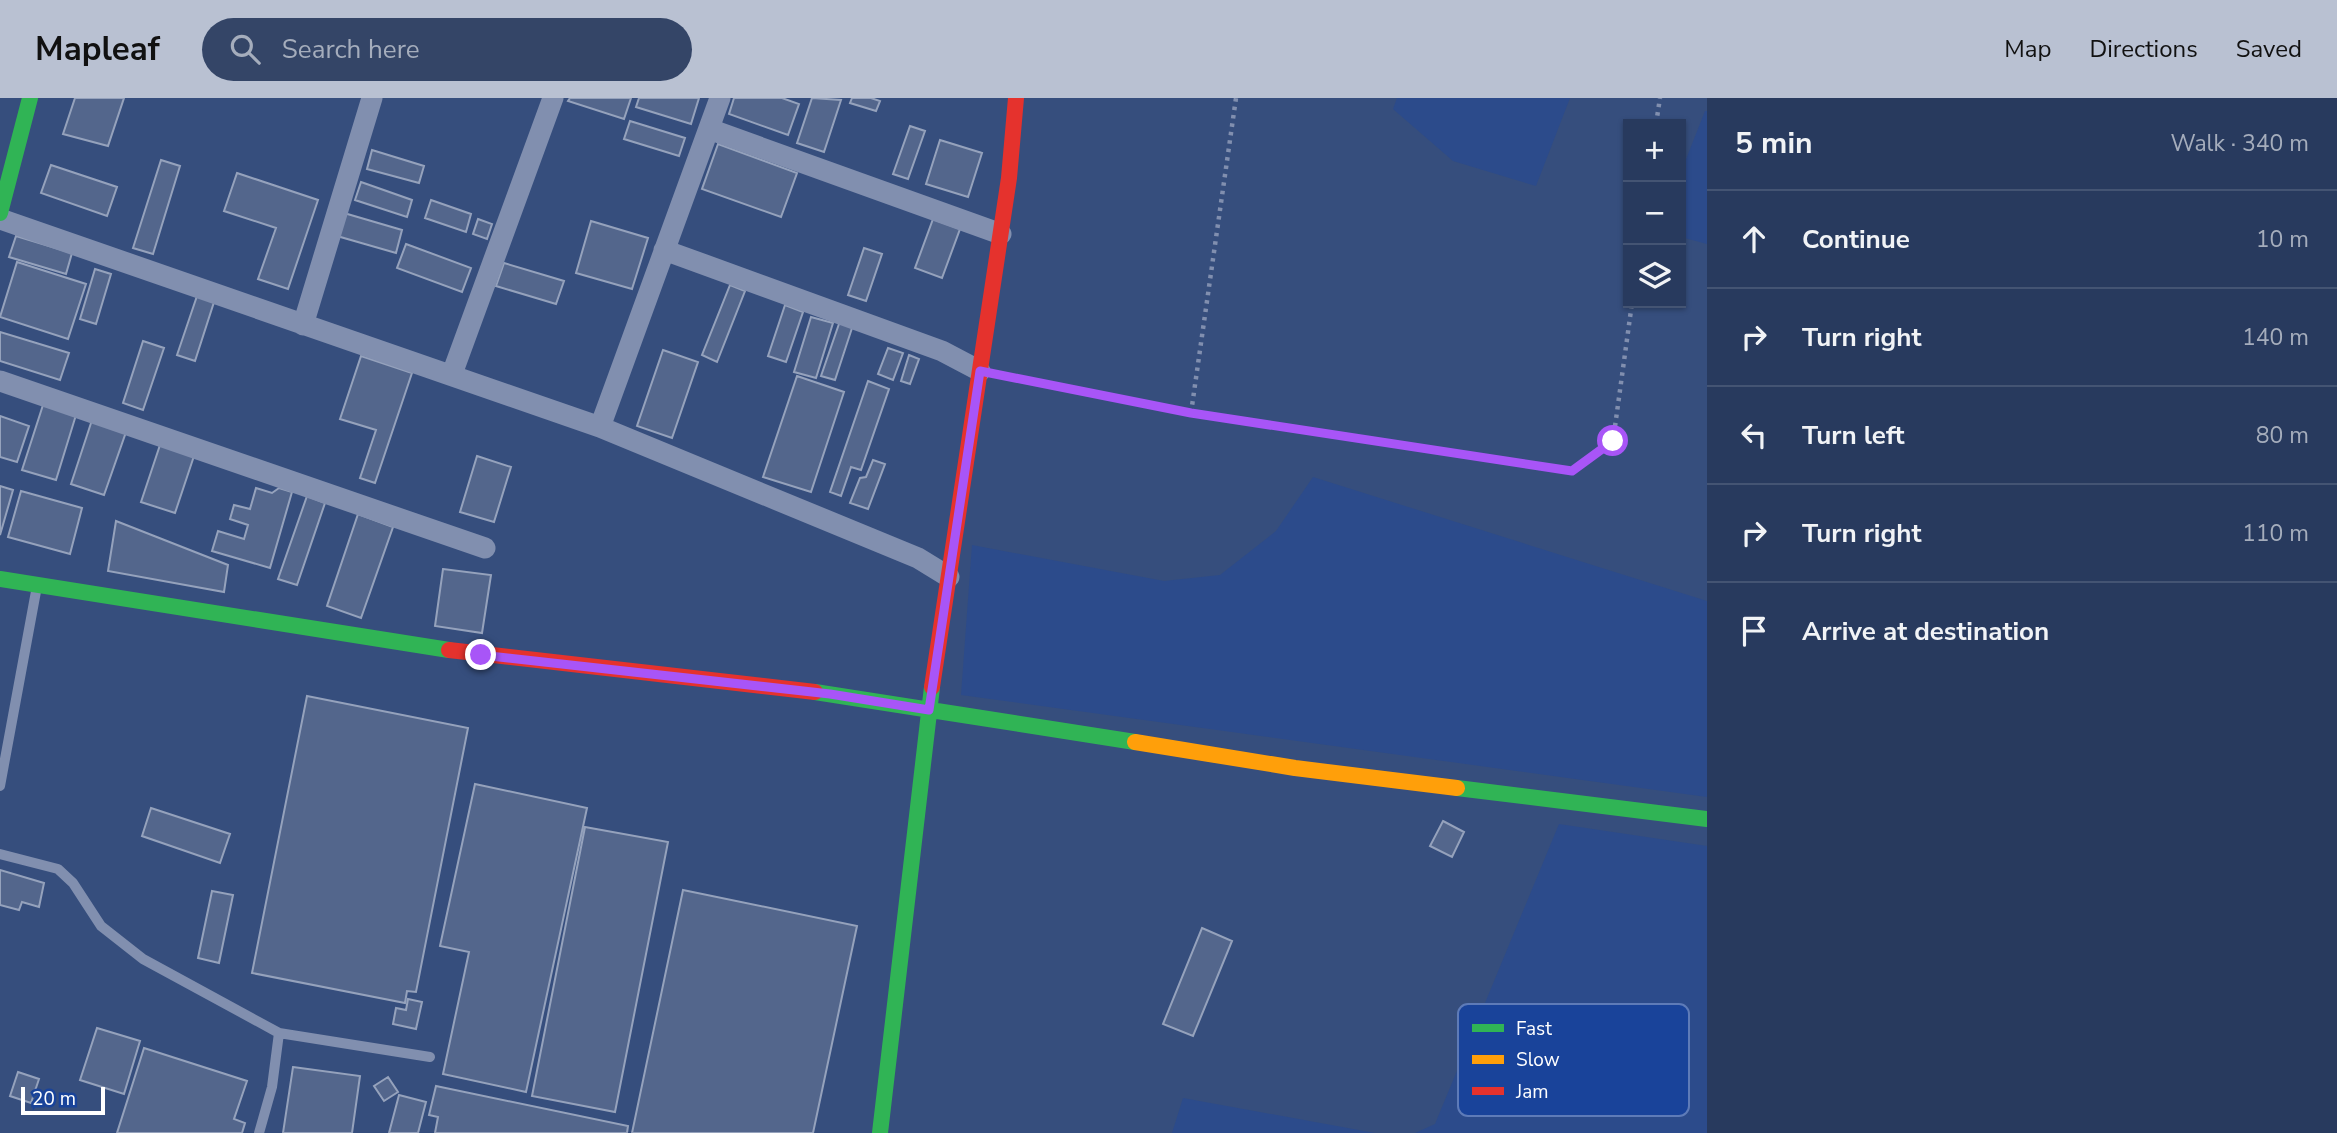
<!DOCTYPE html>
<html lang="en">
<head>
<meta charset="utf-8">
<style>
	body { margin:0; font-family:"Nunito Sans",sans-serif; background:#344567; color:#f1f3f6 }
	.controls { position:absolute; right:21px; top:21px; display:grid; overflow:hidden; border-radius:0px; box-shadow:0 2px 5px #0004 }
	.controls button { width:63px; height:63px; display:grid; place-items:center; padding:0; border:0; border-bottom:2px solid #445473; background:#283a5e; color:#f1f3f6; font:35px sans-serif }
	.scale { position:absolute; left:21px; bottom:18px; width:84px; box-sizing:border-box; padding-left:7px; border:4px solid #fff; border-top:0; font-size:19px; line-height:24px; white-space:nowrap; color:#fff; -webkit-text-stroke:5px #19439a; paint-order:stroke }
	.stop { position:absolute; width:21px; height:21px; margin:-16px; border:5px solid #a855f7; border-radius:50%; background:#fff }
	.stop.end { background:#a855f7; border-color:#fff; box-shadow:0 2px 7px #0008 }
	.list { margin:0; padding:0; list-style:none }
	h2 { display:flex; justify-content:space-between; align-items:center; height:91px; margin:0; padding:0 28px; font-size:30px }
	h2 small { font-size:23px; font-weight:400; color:#a5adbc }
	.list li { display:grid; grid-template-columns:46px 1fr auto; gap:21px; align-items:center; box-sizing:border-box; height:98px; padding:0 28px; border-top:2px solid #445473 }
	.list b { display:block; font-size:26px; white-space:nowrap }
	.list em { font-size:23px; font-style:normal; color:#a5adbc }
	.icon { flex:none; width:38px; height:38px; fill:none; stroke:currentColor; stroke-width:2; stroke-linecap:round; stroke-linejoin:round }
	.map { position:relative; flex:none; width:1707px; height:1035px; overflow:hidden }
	header { display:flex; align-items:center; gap:42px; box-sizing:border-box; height:98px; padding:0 35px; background:#b9c1d2; color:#111 }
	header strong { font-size:33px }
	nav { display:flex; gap:38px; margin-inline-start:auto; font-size:24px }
	.search { width:490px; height:63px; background:#344567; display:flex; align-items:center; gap:18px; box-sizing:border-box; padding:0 24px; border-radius:38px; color:#a5adbc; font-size:26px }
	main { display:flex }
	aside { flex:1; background:#283a5e }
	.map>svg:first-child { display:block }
	.water { fill:#2c4b8b }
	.building { fill:#53668c; stroke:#95a2bc; stroke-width:2 }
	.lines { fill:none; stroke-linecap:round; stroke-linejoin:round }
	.path { stroke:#818faf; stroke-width:4.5; stroke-dasharray:3.5 5; stroke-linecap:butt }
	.lane { stroke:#818faf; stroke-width:10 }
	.street { stroke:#818faf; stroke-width:21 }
	.fast { stroke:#30b455; stroke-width:16 }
	.slow { stroke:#ff9f0a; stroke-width:16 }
	.jam { stroke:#e5322d; stroke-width:16 }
	.route { stroke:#a855f7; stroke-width:9 }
	.key { fill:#19439a; stroke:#5e7bb8; stroke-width:2 }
	.key-label { font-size:19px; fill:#fff }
</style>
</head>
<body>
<header>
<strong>Mapleaf</strong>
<div class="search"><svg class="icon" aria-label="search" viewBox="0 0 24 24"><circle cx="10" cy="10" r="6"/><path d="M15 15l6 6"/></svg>Search here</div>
<nav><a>Map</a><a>Directions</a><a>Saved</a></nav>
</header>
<main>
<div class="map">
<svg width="1707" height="1035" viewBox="0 0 1707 1035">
	<rect width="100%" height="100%" fill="#364e7d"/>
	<!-- water -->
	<path class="water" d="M 1397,0 L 1570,0 L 1536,88 L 1453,63 L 1393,11 Z
		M 1705,13 L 1707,13 L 1707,146 L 1681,139 L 1681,74 Z
		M 1313,379 L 1707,503 L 1707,699 L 961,597 L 972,447 L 1164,483 L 1220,477 L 1276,433 Z
		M 1559,726 L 1707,748 L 1707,1035 L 1415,1035 L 1435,1026 Z
		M 1183,1000 L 1375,1035 L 1172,1035 Z"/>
	<!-- building -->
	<path class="building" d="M 75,0 L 124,0 L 108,48 L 63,36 Z
		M 570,0 L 631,0 L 624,21 L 568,3 Z
		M 639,0 L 699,0 L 691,26 L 636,9 Z
		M 734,0 L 782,0 L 799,6 L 788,37 L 729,16 Z
		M 812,0 L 841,2 L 824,54 L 797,45 Z
		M 852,0 L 871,0 L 880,3 L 876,13 L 850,5 Z
		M 630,23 L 685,40 L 679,58 L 624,41 Z
		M 910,28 L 925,33 L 908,81 L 893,76 Z
		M 940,42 L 982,55 L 968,99 L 926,86 Z
		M 718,46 L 797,75 L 781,119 L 702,91 Z
		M 372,52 L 424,68 L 419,85 L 367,71 Z
		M 161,62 L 180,68 L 153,156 L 133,150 Z
		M 51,67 L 117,89 L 107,118 L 41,95 Z
		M 237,75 L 318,102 L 288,191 L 258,181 L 276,130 L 224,113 Z
		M 361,84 L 412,102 L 407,119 L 355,102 Z
		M 431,102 L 471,116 L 466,134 L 425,120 Z
		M 344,115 L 402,132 L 396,155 L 337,138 Z
		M 478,121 L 492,126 L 487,141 L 473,136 Z
		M 933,121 L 960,131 L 942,180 L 915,170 Z
		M 591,123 L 648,140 L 632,191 L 576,175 Z
		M 16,138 L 72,155 L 66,176 L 9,159 Z
		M 406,146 L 471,170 L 462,194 L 397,170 Z
		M 864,150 L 882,156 L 866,203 L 848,197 Z
		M 17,164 L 86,186 L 68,241 L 0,219 Z
		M 504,165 L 564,183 L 556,206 L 496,188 Z
		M 95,171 L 111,176 L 96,226 L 80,221 Z
		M 730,187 L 745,193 L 717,264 L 702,257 Z
		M 197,198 L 214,204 L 195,263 L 177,257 Z
		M 785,207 L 803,214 L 786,264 L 768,258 Z
		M 811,219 L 833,225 L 816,280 L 794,274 Z
		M 840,223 L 853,227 L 835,282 L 821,278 Z
		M 0,234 L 69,255 L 60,282 L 0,263 Z
		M 143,243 L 164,250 L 143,312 L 123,305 Z
		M 888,250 L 903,255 L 893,282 L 878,276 Z
		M 663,252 L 698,264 L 672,340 L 637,328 Z
		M 909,257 L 919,261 L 910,286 L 901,283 Z
		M 361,258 L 412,275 L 375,385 L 360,380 L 376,332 L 340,321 Z
		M 797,278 L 844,294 L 811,394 L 763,379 Z
		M 868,283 L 889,291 L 861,372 L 851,369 L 841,398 L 830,394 Z
		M 43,307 L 76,317 L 56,382 L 22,372 Z
		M 0,318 L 29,328 L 17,364 L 0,359 Z
		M 92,322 L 126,334 L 104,397 L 71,386 Z
		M 160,347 L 194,358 L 175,415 L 141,404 Z
		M 477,358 L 511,369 L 494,424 L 460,414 Z
		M 873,362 L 885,366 L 868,411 L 850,405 L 860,380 L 866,379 Z
		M 0,388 L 13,392 L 0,437 Z
		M 256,390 L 272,395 L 279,390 L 292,394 L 270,470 L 212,453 L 218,433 L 244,441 L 248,427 L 230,421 L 234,407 L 250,411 Z
		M 21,393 L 82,410 L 70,456 L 8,439 Z
		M 307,398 L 325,405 L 297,487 L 278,481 Z
		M 358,416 L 393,429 L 361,520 L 327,508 Z
		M 116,423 L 228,467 L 224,494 L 108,473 Z
		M 443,471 L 491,477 L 482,535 L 435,528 Z
		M 307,598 L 468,630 L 416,894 L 407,893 L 405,905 L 252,875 Z
		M 475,686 L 587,710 L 526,994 L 443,976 L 469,854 L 440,848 Z
		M 151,710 L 230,736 L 220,765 L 142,738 Z
		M 1443,723 L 1464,734 L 1452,759 L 1430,748 Z
		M 585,729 L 668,744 L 615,1014 L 532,998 Z
		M 0,772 L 44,785 L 39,809 L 22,804 L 19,812 L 0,807 Z
		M 683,792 L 857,828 L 813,1035 L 632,1035 Z
		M 212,793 L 233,797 L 219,865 L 198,860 Z
		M 1202,830 L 1232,843 L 1193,938 L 1163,926 Z
		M 408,901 L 422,904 L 416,931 L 393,926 L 396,910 L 406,912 Z
		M 97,930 L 140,943 L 124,996 L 80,982 Z
		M 144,950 L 247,983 L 234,1021 L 245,1025 L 242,1035 L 117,1035 Z
		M 293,969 L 360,978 L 352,1035 L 283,1035 Z
		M 18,974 L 39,981 L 31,1005 L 10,998 Z
		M 388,979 L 398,994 L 384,1003 L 374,988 Z
		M 436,988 L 628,1028 L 627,1035 L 435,1035 L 438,1019 L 429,1017 Z
		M 399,997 L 426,1004 L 418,1035 L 389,1035 Z"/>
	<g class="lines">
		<!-- path -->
		<path class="path" d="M 1656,26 L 1660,0
			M 1008,279 L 1191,315 L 1572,373 L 1613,343 L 1632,205
			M 1191,315 L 1236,0"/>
		<!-- lane -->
		<path class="lane" d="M 0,688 L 37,488
			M 0,756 L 58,771 L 73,785 L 101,828 L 143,861 L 279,935 L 430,959
			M 259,1035 L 272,989 L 279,935"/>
		<!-- street -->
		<path class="street" d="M 709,31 L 1001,136
			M 0,121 L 600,329 L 918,460 L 949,479
			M 664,152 L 942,253 L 980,273
			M 303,227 L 372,0
			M 452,276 L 553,0
			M 0,283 L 485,450
			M 600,329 L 720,0"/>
		<!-- fast -->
		<path class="fast" d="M 0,115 L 30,0
			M 0,481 L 449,552
			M 815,594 L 1135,644
			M 1457,690 L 1707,721
			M 880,1035 L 932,589"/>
		<!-- slow -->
		<path class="slow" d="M 1135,644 L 1295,670 L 1457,690"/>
		<!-- jam -->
		<path class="jam" d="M 449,552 L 815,594
			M 932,589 L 1009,80 L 1016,0"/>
	</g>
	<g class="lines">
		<!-- route -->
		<path class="route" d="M 481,557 L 830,596 L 929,612 L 980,273 L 1191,315 L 1572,373 L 1613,343"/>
	</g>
	<!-- legend -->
	<rect x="1458" y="906" width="231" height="112" rx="10" class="key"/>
	<rect x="1472" y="926" width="32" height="8" fill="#30b455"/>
	<rect x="1472" y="957" width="32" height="9" fill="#ff9f0a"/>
	<rect x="1472" y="989" width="32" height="8" fill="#e5322d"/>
	<g class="key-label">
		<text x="1516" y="937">Fast</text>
		<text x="1516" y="968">Slow</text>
		<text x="1516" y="1000">Jam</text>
	</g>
</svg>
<div class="controls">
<button>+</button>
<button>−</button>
<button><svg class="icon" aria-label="layers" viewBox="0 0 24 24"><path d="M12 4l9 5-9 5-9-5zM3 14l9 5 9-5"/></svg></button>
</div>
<div class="scale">20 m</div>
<div class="stop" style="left:1613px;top:343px"></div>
<div class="stop end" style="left:481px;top:557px"></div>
</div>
<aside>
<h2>5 min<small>Walk · 340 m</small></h2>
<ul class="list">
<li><svg class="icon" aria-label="ahead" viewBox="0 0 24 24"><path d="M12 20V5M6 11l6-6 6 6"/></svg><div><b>Continue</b></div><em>10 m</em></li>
<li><svg class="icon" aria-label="right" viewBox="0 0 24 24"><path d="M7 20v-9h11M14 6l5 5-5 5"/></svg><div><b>Turn right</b></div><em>140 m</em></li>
<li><svg class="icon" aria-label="left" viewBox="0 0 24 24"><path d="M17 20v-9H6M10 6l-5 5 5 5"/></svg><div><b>Turn left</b></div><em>80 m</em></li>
<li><svg class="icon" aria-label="right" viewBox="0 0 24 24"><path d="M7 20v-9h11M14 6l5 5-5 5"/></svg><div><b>Turn right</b></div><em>110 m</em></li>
<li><svg class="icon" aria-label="arrive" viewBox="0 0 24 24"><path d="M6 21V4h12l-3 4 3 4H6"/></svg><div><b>Arrive at destination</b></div></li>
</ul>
</aside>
</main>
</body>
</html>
